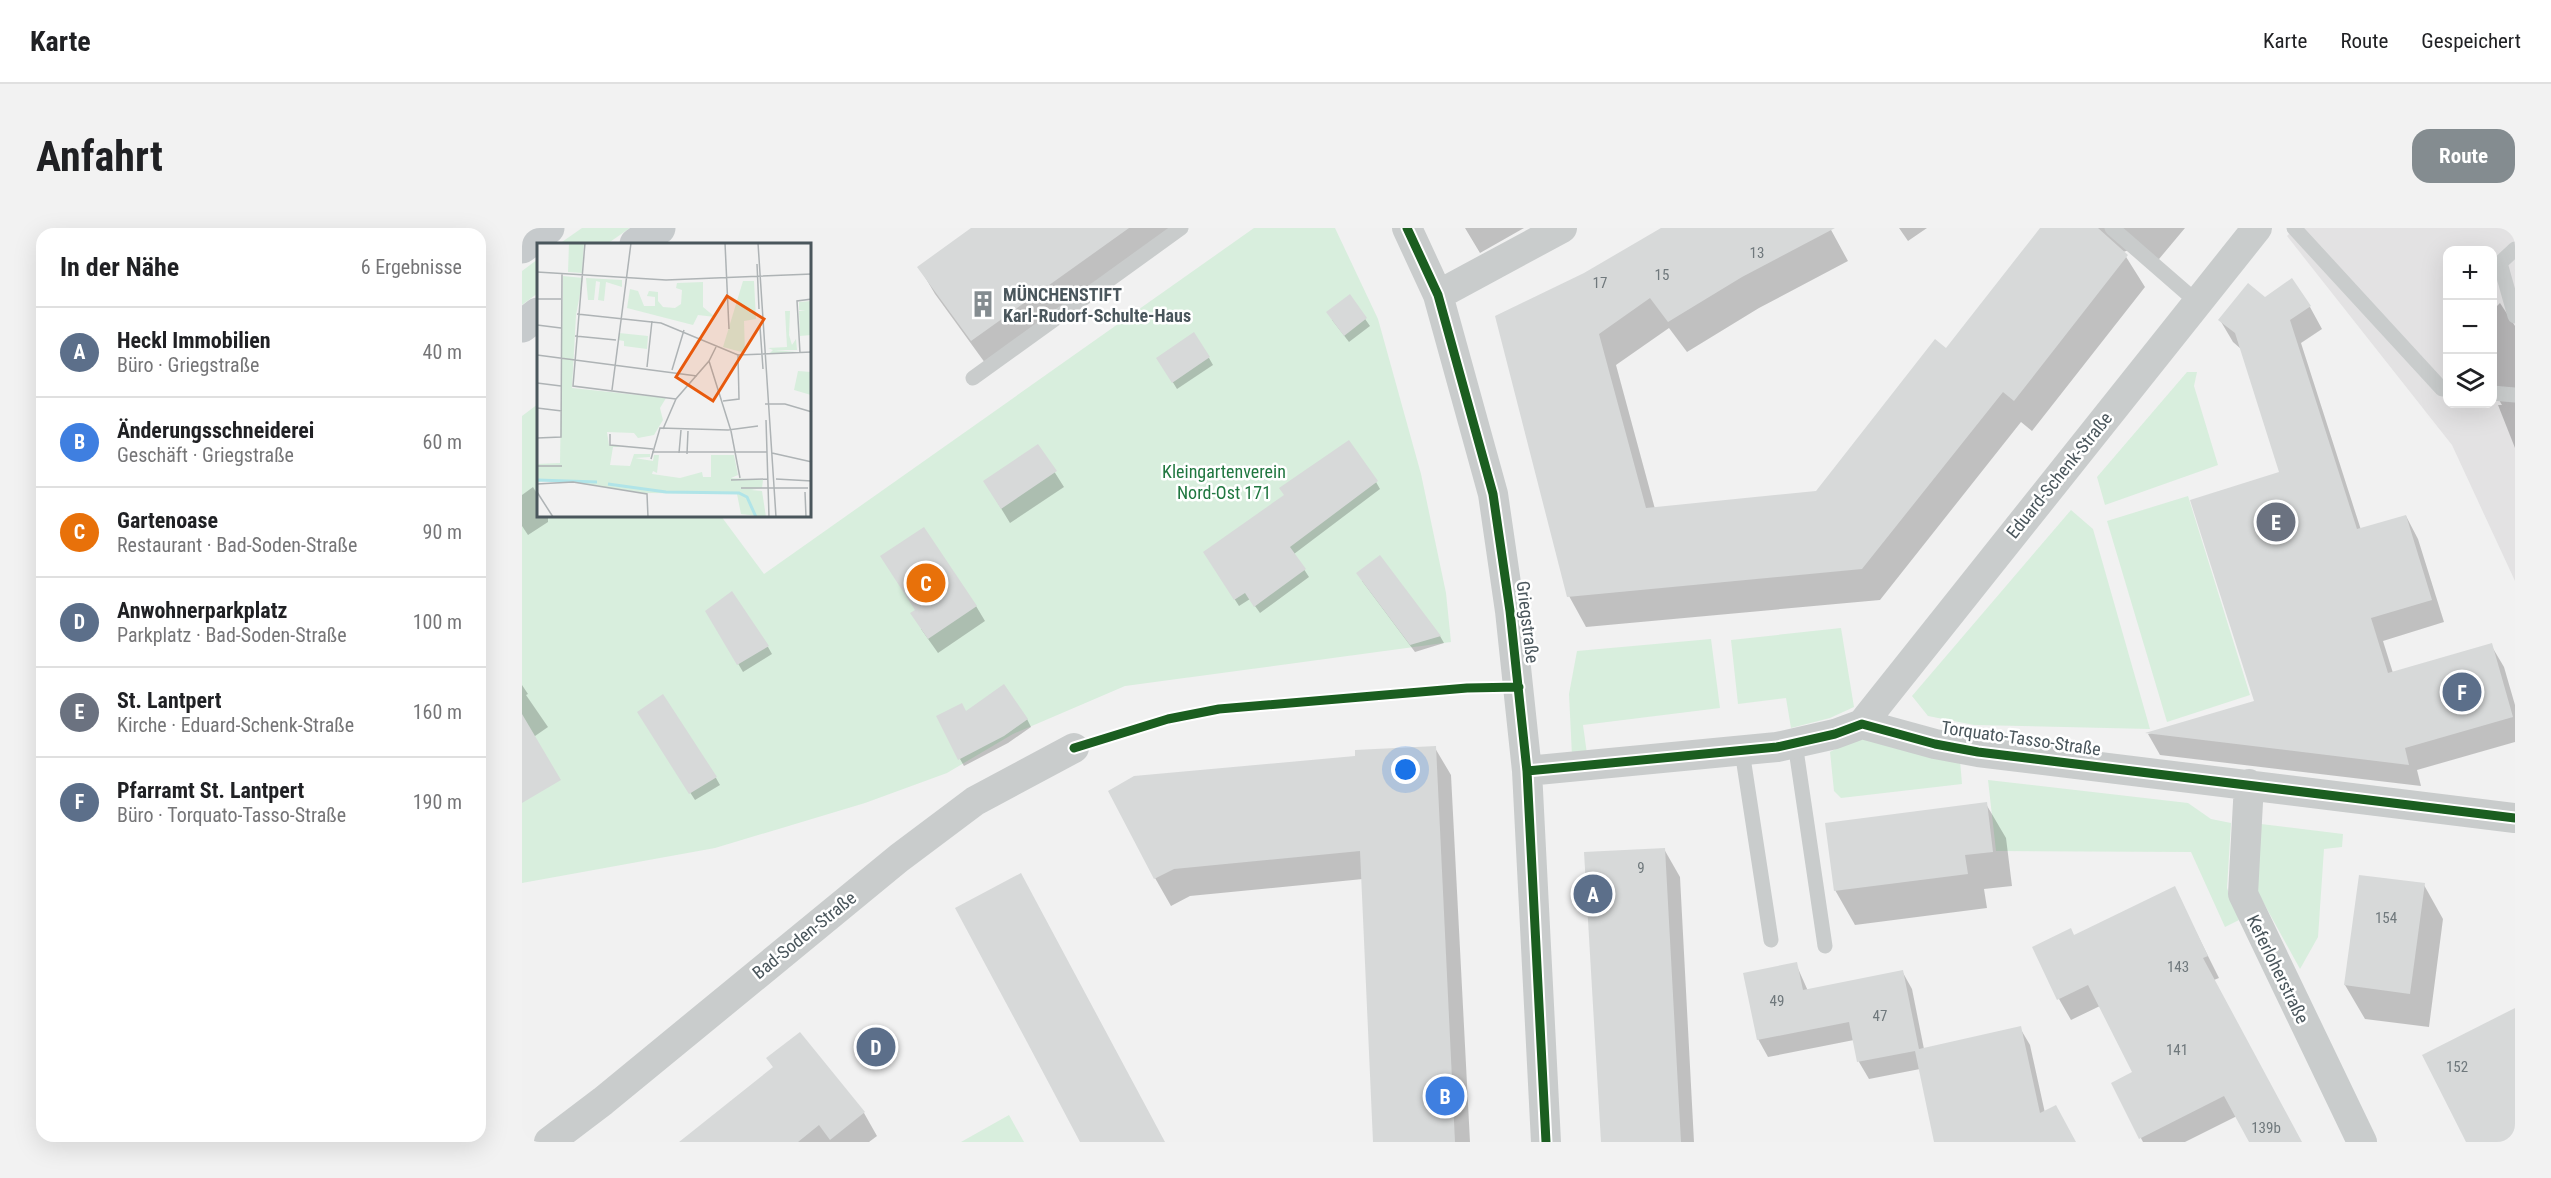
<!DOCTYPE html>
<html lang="de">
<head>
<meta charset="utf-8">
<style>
	body { margin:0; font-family:"Roboto Condensed",sans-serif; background:#f2f2f2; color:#202124 }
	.controls { position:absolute; right:18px; top:18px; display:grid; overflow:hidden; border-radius:12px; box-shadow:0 6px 24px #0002 }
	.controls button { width:54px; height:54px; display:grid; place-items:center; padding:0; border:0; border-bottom:2px solid #e0e0e0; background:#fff; color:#202124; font:30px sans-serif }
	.you { position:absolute; left:884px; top:542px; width:21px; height:21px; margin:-15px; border:4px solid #fff; border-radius:50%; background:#1a73e8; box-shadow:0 0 0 9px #1a73e833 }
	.badge { display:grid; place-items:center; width:39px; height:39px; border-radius:50%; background:#848c90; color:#fff; font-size:20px; font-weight:700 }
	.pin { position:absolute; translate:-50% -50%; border:3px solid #fff; box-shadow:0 2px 6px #0006 }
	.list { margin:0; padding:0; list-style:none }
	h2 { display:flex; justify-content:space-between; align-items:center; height:78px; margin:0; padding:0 24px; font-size:26px }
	h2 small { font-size:20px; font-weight:400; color:#757577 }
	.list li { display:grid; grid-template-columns:39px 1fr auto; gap:18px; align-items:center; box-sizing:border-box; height:90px; padding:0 24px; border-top:2px solid #e0e0e0 }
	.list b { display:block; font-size:22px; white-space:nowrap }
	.list p { margin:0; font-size:20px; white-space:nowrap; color:#757577 }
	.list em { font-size:20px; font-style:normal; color:#757577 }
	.icon { flex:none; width:33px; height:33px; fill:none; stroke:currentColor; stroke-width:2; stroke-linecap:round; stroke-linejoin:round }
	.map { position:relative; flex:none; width:1993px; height:914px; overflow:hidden; border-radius:18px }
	header { display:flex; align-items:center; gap:36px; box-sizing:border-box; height:84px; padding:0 30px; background:#fff; border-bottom:2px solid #e0e0e0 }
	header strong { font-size:28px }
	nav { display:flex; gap:33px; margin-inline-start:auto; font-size:21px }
	.intro { display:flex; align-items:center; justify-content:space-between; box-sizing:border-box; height:144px; padding:0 36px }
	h1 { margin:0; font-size:42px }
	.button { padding:15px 27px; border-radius:18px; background:#848c90; color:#fff; font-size:21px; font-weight:700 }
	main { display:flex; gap:36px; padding:0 36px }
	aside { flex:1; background:#fff; border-radius:18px; box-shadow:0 6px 24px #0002 }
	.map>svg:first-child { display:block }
	.education { fill:#e3e2e3; fill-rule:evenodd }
	.green { fill:#d8eedd }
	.shadow { fill:#0003 }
	.building { fill:#d7d9d9 }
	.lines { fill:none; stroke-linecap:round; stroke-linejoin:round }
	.service { stroke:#c9cccc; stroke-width:15 }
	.minor { stroke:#c9cccc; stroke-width:30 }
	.primary { stroke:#c6cacc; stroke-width:33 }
	.cycleway-casing { stroke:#fff; stroke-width:13 }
	.cycleway { stroke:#1b5e20; stroke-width:9 }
	.labels { text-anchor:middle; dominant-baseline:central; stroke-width:5; stroke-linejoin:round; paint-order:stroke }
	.number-label { font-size:15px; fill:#6f787c }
	.poi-label { font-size:18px; font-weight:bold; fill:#4a565c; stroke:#fff; text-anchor:start }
	.park-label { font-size:18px; fill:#207740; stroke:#fff }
	.street-label { font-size:18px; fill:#4a565c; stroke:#fff }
	.inset-river { fill:none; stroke:#b0e4e8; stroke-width:3 }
	.inset-road { fill:none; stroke:#aeb3b5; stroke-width:1.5 }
	.view { fill:#e8590c; fill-opacity:0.15; stroke:#e8590c; stroke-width:3 }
	.inset-edge { fill:none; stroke:#4a565c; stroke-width:3 }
</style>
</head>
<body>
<header>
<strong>Karte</strong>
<nav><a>Karte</a><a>Route</a><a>Gespeichert</a></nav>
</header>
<div class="intro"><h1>Anfahrt</h1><a class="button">Route</a></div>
<main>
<aside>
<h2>In der Nähe<small>6 Ergebnisse</small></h2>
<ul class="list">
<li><span class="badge" style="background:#5c6f8a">A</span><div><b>Heckl Immobilien</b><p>Büro · Griegstraße</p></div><em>40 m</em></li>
<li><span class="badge" style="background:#3f7fe0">B</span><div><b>Änderungsschneiderei</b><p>Geschäft · Griegstraße</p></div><em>60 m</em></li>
<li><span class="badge" style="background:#e8710a">C</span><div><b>Gartenoase</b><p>Restaurant · Bad-Soden-Straße</p></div><em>90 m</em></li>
<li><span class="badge" style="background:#5c6f8a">D</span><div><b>Anwohnerparkplatz</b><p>Parkplatz · Bad-Soden-Straße</p></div><em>100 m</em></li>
<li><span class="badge" style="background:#6b7280">E</span><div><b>St. Lantpert</b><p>Kirche · Eduard-Schenk-Straße</p></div><em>160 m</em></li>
<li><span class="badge" style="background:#5c6f8a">F</span><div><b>Pfarramt St. Lantpert</b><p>Büro · Torquato-Tasso-Straße</p></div><em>190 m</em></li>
</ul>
</aside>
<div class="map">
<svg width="1993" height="914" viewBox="0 0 1993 914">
	<rect width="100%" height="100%" fill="#f1f1f1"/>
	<!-- education -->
	<path class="education" d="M 1773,0 L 1993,0 L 1993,353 L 1930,217 L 1765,8 ZM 1926,22 L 1970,22 L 1970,176 L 1926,176 Z"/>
	<!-- green -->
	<path class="green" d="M 60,0 L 108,0 L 85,16 L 37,16 Z
		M 732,0 L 813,0 L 856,91 L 899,246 L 924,365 L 929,414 L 603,458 L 491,506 L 425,545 L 343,575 L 193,620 L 0,655 L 0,188 L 16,176 L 16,288 L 199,288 L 242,346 Z
		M 16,31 L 16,65 L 0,77 L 0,43 Z
		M 1665,144 L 1675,144 L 1672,158 L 1696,237 L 1583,277 L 1575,249 Z
		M 1666,268 L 1728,467 L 1645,494 L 1585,293 Z
		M 1549,282 L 1571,301 L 1628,501 L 1452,497 L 1406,488 L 1390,468 Z
		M 1319,400 L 1332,479 L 1308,490 L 1269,500 L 1264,470 L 1216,476 L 1209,412 Z
		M 1189,411 L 1198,480 L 1061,497 L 1065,526 L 1050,528 L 1047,466 L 1055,423 Z
		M 1335,509 L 1438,532 L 1440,556 L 1319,570 L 1312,563 L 1308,524 Z
		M 1466,552 L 1666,575 L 1689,591 L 1709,595 L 1705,660 L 1717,692 L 1703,699 L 1669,624 L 1474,623 Z
		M 1739,596 L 1821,606 L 1820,619 L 1802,621 L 1796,709 L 1778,741 L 1734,661 Z
		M 487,887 L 502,914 L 439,914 Z"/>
	<!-- shadow -->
	<path class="shadow" d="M 452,0 L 659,0 L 466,139 L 413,66 L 397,39 Z
		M 943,0 L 1002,0 L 958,25 Z
		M 1142,0 L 1308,0 L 1326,33 L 1237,80 L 1165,124 L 1147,100 L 1094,137 L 1133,281 L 1295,265 L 1425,122 L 1520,0 L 1663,0 L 1632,37 L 1611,21 L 1601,24 L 1623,59 L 1510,203 L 1499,194 L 1358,372 L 1064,399 L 1047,368 L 1062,46 Z
		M 1377,0 L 1405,0 L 1386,13 Z
		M 827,68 L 848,98 L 827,114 L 810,92 Z
		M 1743,71 L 1788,79 L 1800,101 L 1779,115 L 1839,302 L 1884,288 L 1896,311 L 1922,394 L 1861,413 L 1871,445 L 1969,417 L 1982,439 L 1993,477 L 1993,514 L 1895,542 L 1899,558 L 1638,527 L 1626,506 L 1734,474 L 1759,245 L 1719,121 L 1711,114 L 1698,92 Z
		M 1978,75 L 1993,98 L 1993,220 L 1976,177 L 1980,177 L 1970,160 L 1970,83 Z
		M 636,130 L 687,130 L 691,137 L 655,161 Z
		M 516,218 L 542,259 L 488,295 L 463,254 Z
		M 854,254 L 858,261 L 772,326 L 787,349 L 738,385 L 728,371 L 717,378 L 687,331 Z
		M 11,259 L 16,267 L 16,288 L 26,288 L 26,294 L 6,307 L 0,298 L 0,267 Z
		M 858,329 L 918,408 L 922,415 L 893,424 L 840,353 Z
		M 454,378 L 463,393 L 416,425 L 399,401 Z
		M 185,383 L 246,419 L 250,426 L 221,444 Z
		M 0,457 L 6,466 L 4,467 L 26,499 L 3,515 L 0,511 Z
		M 444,484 L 505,491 L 509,499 L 486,515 L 442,538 L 438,531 Z
		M 121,491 L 194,550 L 198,557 L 173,572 Z
		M 913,520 L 929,547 L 948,914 L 854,914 L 841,651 L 668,668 L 649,678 L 633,650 L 835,529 Z
		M 1464,576 L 1484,610 L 1490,658 L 1462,661 L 1465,680 L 1333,697 L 1313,662 Z
		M 1142,621 L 1158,649 L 1172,914 L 1081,914 Z
		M 1902,657 L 1921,691 L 1907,799 L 1843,791 L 1823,757 Z
		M 1652,660 L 1697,750 L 1692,752 L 1779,914 L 1729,914 L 1715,888 L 1663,914 L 1621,914 L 1591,856 L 1612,845 L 1578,778 L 1549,792 L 1537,771 L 1512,720 L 1552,709 Z
		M 1274,736 L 1286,763 L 1380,743 L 1390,761 L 1402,821 L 1498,800 L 1508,817 L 1523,885 L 1553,914 L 1414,914 L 1398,841 L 1347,851 L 1337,834 L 1332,812 L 1246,829 L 1236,811 Z
		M 246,831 L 342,885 L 355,908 L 347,914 L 160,914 L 252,840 Z"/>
	<!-- building -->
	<path class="building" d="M 449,0 L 607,0 L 449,113 L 395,39 Z
		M 1139,0 L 1313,0 L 1220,49 L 1146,94 L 1128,70 L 1077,106 L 1124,280 L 1294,263 L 1413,111 L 1424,120 L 1518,0 L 1576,0 L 1606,27 L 1492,173 L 1481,164 L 1340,341 L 1045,369 L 973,88 L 1062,45 Z
		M 1770,50 L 1789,78 L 1768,92 L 1835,301 L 1884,287 L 1910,372 L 1849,390 L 1866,445 L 1970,415 L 1991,489 L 1883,520 L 1887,537 L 1623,505 L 1732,473 L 1668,272 L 1757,244 L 1713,105 L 1696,92 L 1726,55 L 1743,69 Z
		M 828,66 L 845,90 L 822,108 L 804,84 Z
		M 672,104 L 688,129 L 650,155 L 634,130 Z
		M 827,212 L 856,253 L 768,319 L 784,341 L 732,379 L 723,365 L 712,372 L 681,324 L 762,267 L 757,260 Z
		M 516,216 L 535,243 L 479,281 L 461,253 Z
		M 402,299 L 455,378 L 406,411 L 388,385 L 393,382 L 358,328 Z
		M 858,327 L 919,408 L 888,417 L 834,345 Z
		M 210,363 L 247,418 L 215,437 L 183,383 Z
		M 482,456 L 506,491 L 482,508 L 436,532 L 414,488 L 440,475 L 444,483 Z
		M 141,466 L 195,549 L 167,566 L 115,484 Z
		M 0,486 L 39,552 L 0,575 Z
		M 914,518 L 933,914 L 851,914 L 838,623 L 652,641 L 632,651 L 586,563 L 612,548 L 833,528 L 833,522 Z
		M 1465,574 L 1471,624 L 1443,627 L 1446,646 L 1312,663 L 1303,595 Z
		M 1143,620 L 1159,914 L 1079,914 L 1062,624 Z
		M 499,645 L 546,733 L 643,914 L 558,914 L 505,814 L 433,680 Z
		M 1837,647 L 1903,655 L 1888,766 L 1822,757 Z
		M 1653,658 L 1686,728 L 1681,730 L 1780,914 L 1727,914 L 1702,868 L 1617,911 L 1589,855 L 1610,844 L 1566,757 L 1535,772 L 1510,719 L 1549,700 L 1552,707 Z
		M 1275,734 L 1281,762 L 1381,742 L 1397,821 L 1499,798 L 1518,885 L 1534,877 L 1554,914 L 1412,914 L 1393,823 L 1335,834 L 1327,794 L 1235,812 L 1221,745 Z
		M 1993,780 L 1993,914 L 1944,914 L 1900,827 Z
		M 278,804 L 343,884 L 308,912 L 297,897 L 276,914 L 157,914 L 251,839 L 244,830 Z"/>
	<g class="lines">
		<!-- service -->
		<path class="service" d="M 1590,0 L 1675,74
			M 1772,0 L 1920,161 L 1926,161
			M 1993,21 L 1978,35 L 1993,88
			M 451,150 L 659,0
			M 1970,165 L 1993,167
			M 1273,515 L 1303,718
			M 1220,523 L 1249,712"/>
		<!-- minor -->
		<path class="minor" d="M 885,0 L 916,67 L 971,266 L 988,383 L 1005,543 L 1024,914
			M 916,67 L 1040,0
			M 1340,496 L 1735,0
			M 1005,543 L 1255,519 L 1313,506 L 1340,496 L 1413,516 L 1456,524 L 1993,590
			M 1727,556 L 1721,666 L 1840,914
			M 27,914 L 81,873 L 377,630 L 453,573 L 552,520"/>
		<!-- primary -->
		<path class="primary" d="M 114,16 L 137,0
			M 0,19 L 26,0
			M 0,98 L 16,86"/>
		<defs>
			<path id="cycleway" d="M 885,0 L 916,67 L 971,266 L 988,383 L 1005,543 L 1024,914
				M 552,520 L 646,491 L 697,481 L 945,460 L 997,459
				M 1005,543 L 1255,519 L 1313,506 L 1340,496 L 1413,516 L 1456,524 L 1993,590"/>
		</defs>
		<!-- cycleway casing -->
		<use href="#cycleway" class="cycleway-casing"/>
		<!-- cycleway -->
		<use href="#cycleway" class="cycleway"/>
	</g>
	<!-- icons -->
	<defs>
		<symbol id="building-bare" viewBox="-9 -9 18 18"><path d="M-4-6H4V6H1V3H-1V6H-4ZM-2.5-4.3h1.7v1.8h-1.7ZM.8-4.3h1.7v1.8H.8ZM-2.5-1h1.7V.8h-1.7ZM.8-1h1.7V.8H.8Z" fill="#848c90" stroke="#fff" stroke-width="2.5" paint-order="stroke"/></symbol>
	</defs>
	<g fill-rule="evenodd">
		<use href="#building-bare" x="442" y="57" width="38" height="38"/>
	</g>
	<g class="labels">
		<!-- number labels -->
		<g class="number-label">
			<text x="1235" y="25">13</text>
			<text x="1140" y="47">15</text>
			<text x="1078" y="55">17</text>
			<text x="1119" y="640">9</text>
			<text x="1864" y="690">154</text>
			<text x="1656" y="739">143</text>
			<text x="1255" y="773">49</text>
			<text x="1358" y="788">47</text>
			<text x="1655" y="822">141</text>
			<text x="1935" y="839">152</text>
			<text x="1744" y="900">139b</text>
		</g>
		<!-- poi labels -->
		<g class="poi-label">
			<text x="481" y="66">MÜNCHENSTIFT<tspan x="481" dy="21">Karl-Rudorf-Schulte-Haus</tspan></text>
		</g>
		<!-- park labels -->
		<g class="park-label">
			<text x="702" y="243">Kleingartenverein<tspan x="702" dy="21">Nord-Ost 171</tspan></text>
		</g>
		<!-- street labels -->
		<g class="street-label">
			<text transform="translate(1537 247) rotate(-51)">Eduard-Schenk-Straße</text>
			<text transform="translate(1006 394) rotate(83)">Griegstraße</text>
			<text transform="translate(1499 510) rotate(8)">Torquato-Tasso-Straße</text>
			<text transform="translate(282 707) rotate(-39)">Bad-Soden-Straße</text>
			<text transform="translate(1756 741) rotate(64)">Keferloherstraße</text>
		</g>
	</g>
	<!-- overview -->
	<g transform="translate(15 15)">
		<rect width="274" height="274" fill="#f1f1f1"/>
		<path d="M 32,0 L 47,0 L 45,30 L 31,29 ZM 26,33 L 46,35 L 39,72 L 35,145 L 129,155 L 123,165 L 126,177 L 117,192 L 101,195 L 97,190 L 70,189 L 72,202 L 86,204 L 76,204 L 73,222 L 93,223 L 97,211 L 113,211 L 113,214 L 98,215 L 116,218 L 117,212 L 122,212 L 120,230 L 116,228 L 115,231 L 143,235 L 165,229 L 166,234 L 174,234 L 174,212 L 197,212 L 201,232 L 194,235 L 226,237 L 225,245 L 214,247 L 225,248 L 229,274 L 204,271 L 200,251 L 108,250 L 20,237 L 0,239 L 0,221 L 23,220 ZM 49,35 L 85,37 L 85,44 L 69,39 L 67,58 L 61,57 L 63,39 L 59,38 L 57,57 L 51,57 ZM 206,38 L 217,38 L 219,76 L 207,78 L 208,110 L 186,104 ZM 166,39 L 166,64 L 178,74 L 161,72 L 156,82 L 90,65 L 93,46 L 101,48 L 107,63 L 118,63 L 118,54 L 110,53 L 112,48 L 121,49 L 121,58 L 126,64 L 138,65 L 144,61 L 145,47 L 139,45 L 140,40 ZM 274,58 L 274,92 L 263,93 L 262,68 L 269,67 L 262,67 L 262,59 ZM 248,68 L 253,68 L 252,92 L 255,102 L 259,96 L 260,107 L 237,107 L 260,109 L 232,111 L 236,107 L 231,105 L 250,104 ZM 82,90 L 111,93 L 110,106 L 87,103 L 87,98 L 81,97 ZM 261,128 L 274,129 L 274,152 L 257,147 Z" fill="#d8eedd"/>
		<path class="inset-river" d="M 0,237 L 60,239M 71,241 L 129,249 L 202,250 L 210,254 L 219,274"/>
		<path class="inset-road" d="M 48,0 L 36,143 L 139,156M 188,0 L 192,86M 221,0 L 239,274M 220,21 L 222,66M 0,29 L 129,37 L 275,31M 0,56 L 24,56M 40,71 L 124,80 L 201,112 L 275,109M 0,82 L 24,85M 223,84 L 226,126M 38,93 L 79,97M 263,110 L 260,58 L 275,56M 0,112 L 160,133M 172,118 L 194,188 L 203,235M 110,124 L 115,78M 135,127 L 147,87M 0,140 L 24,143M 75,147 L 94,0M 186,158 L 202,156 L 201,112M 228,161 L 248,161 L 275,169M 0,165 L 25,168M 229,177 L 232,274M 126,186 L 139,156 L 172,118 L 179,104M 73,191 L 73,202 L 116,206M 0,195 L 24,194 L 25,31M 115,209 L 230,209M 142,210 L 144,187M 235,210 L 275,219M 150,211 L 151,188M 114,216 L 123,185 L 191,187 L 221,183M 0,223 L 25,223M 239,236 L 275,238M 194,237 L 231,236M 0,241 L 36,239 L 110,251 L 111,274M 204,245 L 271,245M 0,249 L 16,274M 268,249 L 269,274"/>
		<path class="view" d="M 190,53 L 227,76 L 176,158 L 139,134 Z"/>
		<rect width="274" height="274" class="inset-edge"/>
	</g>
</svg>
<div class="controls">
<button>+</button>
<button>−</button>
<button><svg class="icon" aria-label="layers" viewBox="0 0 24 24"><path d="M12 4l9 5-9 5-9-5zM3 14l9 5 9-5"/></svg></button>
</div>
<div class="you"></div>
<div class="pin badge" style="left:1071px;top:666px;background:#5c6f8a">A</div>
<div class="pin badge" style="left:923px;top:868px;background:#3f7fe0">B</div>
<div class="pin badge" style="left:404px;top:355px;background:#e8710a">C</div>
<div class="pin badge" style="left:354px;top:819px;background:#5c6f8a">D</div>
<div class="pin badge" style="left:1754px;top:294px;background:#6b7280">E</div>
<div class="pin badge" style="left:1940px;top:464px;background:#5c6f8a">F</div>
</div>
</main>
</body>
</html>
